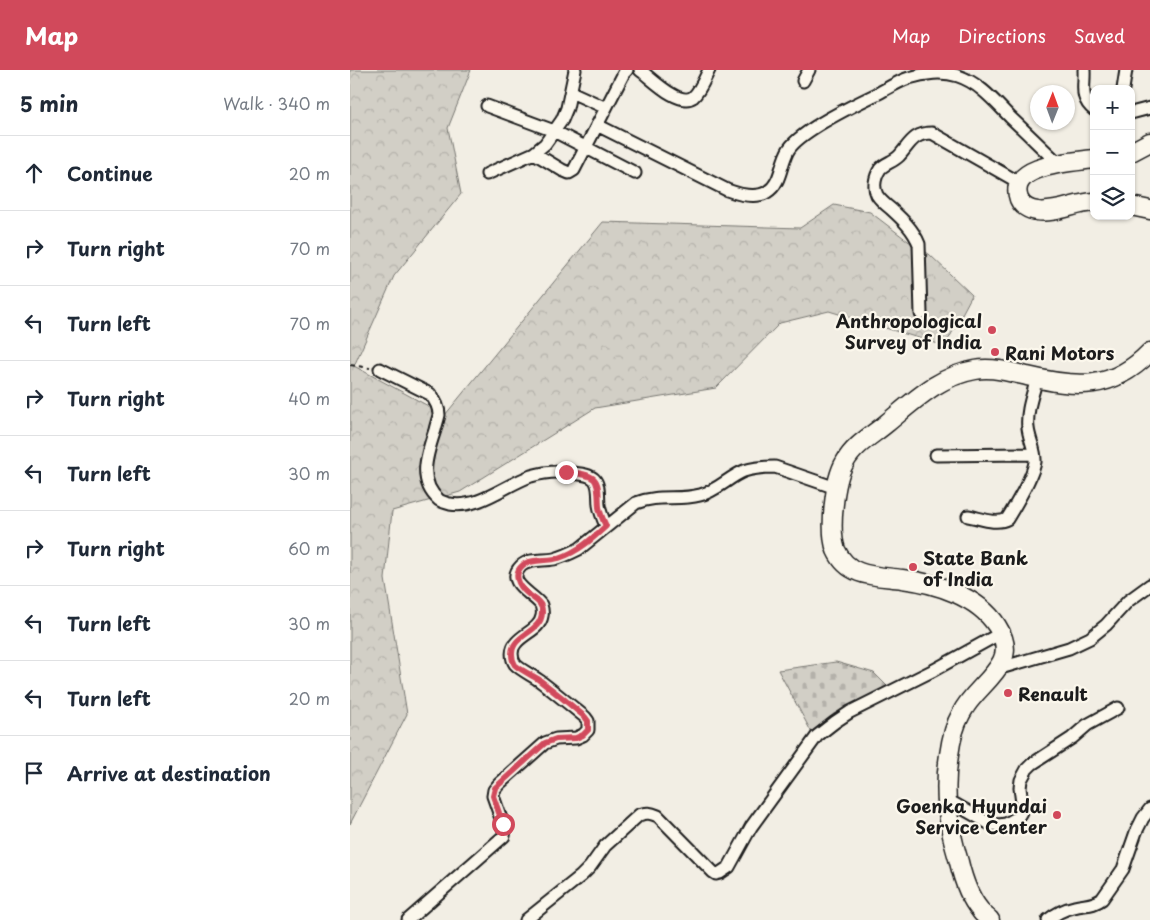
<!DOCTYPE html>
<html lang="en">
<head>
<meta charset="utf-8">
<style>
	body { margin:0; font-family:"Playpen Sans",sans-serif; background:#f2f2f3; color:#1f2937 }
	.controls { position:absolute; right:15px; top:15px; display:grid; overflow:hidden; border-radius:10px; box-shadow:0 1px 4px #0004 }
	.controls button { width:45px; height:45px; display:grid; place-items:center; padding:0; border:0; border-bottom:1px solid #e0e1e3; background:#fff; color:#1f2937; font:25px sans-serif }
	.compass { position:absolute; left:680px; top:15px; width:45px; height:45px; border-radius:50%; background:#fff; box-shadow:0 1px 4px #0004; rotate:1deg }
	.stop { position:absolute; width:15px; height:15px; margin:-11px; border:4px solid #d1495b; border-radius:50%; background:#fff }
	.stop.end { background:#d1495b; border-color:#fff; box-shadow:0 1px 5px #0008 }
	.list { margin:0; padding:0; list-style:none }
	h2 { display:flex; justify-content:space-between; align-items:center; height:65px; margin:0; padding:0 20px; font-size:21px }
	h2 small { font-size:16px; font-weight:400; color:#747a83 }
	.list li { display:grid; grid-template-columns:32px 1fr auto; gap:15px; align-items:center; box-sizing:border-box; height:75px; padding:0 20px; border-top:1px solid #e0e1e3 }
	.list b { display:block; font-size:19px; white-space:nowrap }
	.list em { font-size:16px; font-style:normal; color:#747a83 }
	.icon { flex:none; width:28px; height:28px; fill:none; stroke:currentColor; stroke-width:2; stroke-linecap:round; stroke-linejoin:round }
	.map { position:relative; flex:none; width:800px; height:850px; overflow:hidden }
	header { display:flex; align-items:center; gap:30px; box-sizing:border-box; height:70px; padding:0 25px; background:#d1495b; color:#fff }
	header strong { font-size:24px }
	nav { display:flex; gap:28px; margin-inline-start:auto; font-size:18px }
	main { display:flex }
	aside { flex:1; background:#fff }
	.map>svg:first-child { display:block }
	.forest { fill:url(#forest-crowns); stroke:#777671 }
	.cemetery { fill:url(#cemetery-stones); stroke:#777671 }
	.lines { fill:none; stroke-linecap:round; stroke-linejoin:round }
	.minor-casing { stroke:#1c1c1c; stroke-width:15 }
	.highway-casing { stroke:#1c1c1c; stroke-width:21 }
	.path { stroke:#1c1c1c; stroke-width:2; stroke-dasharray:5 4; stroke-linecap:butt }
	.minor { stroke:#fbf7ec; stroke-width:11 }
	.highway { stroke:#fbf7ec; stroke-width:18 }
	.route { stroke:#d1495b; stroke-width:6 }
	.poi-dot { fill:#d1495b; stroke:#fbf7ec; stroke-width:2 }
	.labels { text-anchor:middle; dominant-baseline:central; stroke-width:4.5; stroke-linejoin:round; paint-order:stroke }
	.poi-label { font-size:18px; font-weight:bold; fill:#1c1c1c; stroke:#fbf7ec; text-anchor:start }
</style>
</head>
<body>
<header>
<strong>Map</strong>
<nav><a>Map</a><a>Directions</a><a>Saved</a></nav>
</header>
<main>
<aside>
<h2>5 min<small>Walk · 340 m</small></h2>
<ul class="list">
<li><svg class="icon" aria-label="ahead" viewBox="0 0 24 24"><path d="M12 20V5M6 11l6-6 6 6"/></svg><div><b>Continue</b></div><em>20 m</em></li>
<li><svg class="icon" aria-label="right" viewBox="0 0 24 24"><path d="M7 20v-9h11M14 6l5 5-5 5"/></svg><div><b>Turn right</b></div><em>70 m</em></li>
<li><svg class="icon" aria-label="left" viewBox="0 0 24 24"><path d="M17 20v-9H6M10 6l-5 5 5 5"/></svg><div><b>Turn left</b></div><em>70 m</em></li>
<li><svg class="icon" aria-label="right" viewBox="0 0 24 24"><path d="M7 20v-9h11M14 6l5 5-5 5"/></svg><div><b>Turn right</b></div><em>40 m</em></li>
<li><svg class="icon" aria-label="left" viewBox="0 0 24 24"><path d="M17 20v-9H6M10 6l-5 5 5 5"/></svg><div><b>Turn left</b></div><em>30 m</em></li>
<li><svg class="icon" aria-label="right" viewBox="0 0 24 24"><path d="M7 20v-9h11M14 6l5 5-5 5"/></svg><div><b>Turn right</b></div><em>60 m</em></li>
<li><svg class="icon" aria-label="left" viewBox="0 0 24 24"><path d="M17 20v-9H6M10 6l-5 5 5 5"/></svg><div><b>Turn left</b></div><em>30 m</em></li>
<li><svg class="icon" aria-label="left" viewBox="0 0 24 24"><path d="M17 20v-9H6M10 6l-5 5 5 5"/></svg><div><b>Turn left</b></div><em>20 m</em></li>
<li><svg class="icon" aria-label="arrive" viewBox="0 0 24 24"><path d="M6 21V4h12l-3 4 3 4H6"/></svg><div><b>Arrive at destination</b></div></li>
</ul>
</aside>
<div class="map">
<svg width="800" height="850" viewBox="0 0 800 850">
	<defs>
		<pattern id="forest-crowns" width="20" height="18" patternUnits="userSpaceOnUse" patternTransform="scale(1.25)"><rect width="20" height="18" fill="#d2cfc6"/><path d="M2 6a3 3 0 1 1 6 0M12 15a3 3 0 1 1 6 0" fill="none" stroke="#b4b1aa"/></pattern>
		<pattern id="cemetery-stones" width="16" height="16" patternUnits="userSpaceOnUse" patternTransform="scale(1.25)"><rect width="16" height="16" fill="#d2cfc6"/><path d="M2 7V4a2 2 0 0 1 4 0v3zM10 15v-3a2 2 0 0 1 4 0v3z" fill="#b4b1aa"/></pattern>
	</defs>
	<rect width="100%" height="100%" fill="#f2eee4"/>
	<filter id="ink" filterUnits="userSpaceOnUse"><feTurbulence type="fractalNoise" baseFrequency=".02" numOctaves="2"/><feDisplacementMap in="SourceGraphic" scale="10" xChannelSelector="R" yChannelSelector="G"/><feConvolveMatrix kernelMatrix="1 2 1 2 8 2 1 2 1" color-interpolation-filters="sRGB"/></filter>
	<g filter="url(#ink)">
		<!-- forest -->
		<path class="forest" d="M 0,0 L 121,0 L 98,58 L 111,124 L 44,206 L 4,296 L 95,345 L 253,152 L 450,158 L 484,135 L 520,142 L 558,171 L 579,184 L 622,225 L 595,276 L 479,241 L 430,253 L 366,318 L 245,338 L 110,422 L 42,441 L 35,509 L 57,644 L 0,754 Z"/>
		<!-- cemetery -->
		<path class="cemetery" d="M 486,592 L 524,603 L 541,620 L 463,665 L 428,600 Z"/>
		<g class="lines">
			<defs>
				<path id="minor" d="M 290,0 C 301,8 329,37 343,27 C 350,21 355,8 359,0
					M 734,0 C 735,16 729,28 744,40
					M 453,11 L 459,0
					M 773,19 L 776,0
					M 221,22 L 256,38
					M 137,36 L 204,61 L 285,103
					M 781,43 L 800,38
					M 247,55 L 377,120 C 388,124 406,129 417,122 C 432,113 430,93 439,79 C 453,59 506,34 529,23 C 538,18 549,11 559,8 C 574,3 593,1 608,6 C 630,13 646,33 661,48 C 677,63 692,78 708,93
					M 184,83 L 212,100 L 219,103 L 224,100 L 274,3 L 277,0
					M 137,104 L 184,83 L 195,74 L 212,50 L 217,38 L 225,0
					M 571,244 L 569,174 C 563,159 552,149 541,139 C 536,135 530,130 527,125 C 523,117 525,107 530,99 C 535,93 543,92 549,86 C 560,74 563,63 582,63 L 670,113
					M 30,299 L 80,324 C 85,330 89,337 89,345 C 88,350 86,355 85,360 C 77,384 67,411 89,430 C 92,432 96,433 100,434 C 129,439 155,415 181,406 C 194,402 209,401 222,403 C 229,404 239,404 244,409 C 250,415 248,427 249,435 C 250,442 253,449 256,456
					M 586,385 L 684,384
					M 618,446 C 630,448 646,455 657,449 C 665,436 683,406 685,392 C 686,381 679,369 678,358 C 676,341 683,324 687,308
					M 647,599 L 719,578 L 740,568 L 756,555 L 778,531 L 800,515
					M 596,729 L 640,754 L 649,755 L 656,754 L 668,747 L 671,742 L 672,733 L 670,718 L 671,710 L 677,699 L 682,694 L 722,668 L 737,655 L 768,638
					M 58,850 L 154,766 L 155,760 L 143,726 L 144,720 L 149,714 L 195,673 L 206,669 L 226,668 L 233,665 L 238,660 L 238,651 L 235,647 C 220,635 206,623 190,611 C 184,606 170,600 165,594 C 161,588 161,578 166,573 C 174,563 190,559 192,546 C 193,542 192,538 191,535 C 184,524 154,513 171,496 C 179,488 194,491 204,489 C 213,487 221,483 229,479 L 286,433 C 308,424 328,431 350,425 C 367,421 379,407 394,401 C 404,398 415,397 425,397 L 486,418
					M 176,850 L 231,806 L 240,797 L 255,776 L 289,745 C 297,742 301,743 308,746 L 363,802 L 366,804 L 370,803 L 379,797 L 401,757 L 467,666 L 485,652 L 500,642 L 584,600 L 651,563
					M 698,850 C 705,844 715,839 724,837 C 735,834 743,836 752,829 L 773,799 L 786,762 L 793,748 L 800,739"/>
				<path id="highway" d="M 781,82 L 800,72
					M 744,89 C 724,92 656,94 669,129 C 672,136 679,140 687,141 C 705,144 725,133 744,132
					M 781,136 L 800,140
					M 640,850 C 637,847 632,844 630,840 C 619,827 613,809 609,792 C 598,756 593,723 599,685 C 601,670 604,656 611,644 C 621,623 642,611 652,591 C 658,579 654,567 647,556 C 628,526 585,513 552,509 C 538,507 522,507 509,502 C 498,498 491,491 486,480 C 479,461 484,410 495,392 C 504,375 523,365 537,353 C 564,331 589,306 625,300 C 642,297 661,302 677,306 C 727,318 762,321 800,282"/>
			</defs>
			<!-- minor casing -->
			<use href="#minor" class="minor-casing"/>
			<!-- highway casing -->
			<use href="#highway" class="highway-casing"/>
			<!-- path -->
			<path class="path" d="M 0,295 L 20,298"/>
			<!-- minor -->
			<use href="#minor" class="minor"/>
			<!-- highway -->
			<use href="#highway" class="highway"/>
		</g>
	</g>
	<g class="lines" filter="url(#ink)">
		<!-- route -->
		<path class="route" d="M 153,754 L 143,726 L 145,718 L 195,673 L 206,669 L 226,668 L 233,665 L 238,660 L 238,651 L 235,647 C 220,634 204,621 188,609 C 183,606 169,599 165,595 C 163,592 162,587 162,584 C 162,564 191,563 192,543 C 192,542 192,537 191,536 C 189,530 182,528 177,523 C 169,516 162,504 173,495 C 179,489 200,491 209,488 C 228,482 242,469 256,456 C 253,450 250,444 249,437 C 248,428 250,415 244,409 C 237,403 225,403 216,402"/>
	</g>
	<!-- markers -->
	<g class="poi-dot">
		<circle cx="642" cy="260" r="5"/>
		<circle cx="645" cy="282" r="5"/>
		<circle cx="563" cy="497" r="5"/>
		<circle cx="658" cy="623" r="5"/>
		<circle cx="707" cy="745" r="5"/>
	</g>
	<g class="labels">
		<!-- poi labels -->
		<g class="poi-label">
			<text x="632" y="250" text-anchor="end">Anthropological<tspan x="632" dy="21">Survey of India</tspan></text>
			<text x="655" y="282">Rani Motors</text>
			<text x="573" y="487">State Bank<tspan x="573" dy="21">of India</tspan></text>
			<text x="668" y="623">Renault</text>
			<text x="697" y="735" text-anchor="end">Goenka Hyundai<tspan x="697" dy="21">Service Center</tspan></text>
		</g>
	</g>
</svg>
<div class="controls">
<button>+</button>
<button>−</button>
<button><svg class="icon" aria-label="layers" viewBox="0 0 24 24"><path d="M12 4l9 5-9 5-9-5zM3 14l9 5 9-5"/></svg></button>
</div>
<svg class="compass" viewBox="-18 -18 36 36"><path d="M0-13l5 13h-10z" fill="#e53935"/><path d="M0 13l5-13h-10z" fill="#747a83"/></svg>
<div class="stop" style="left:153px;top:754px"></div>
<div class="stop end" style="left:216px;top:402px"></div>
</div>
</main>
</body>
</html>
